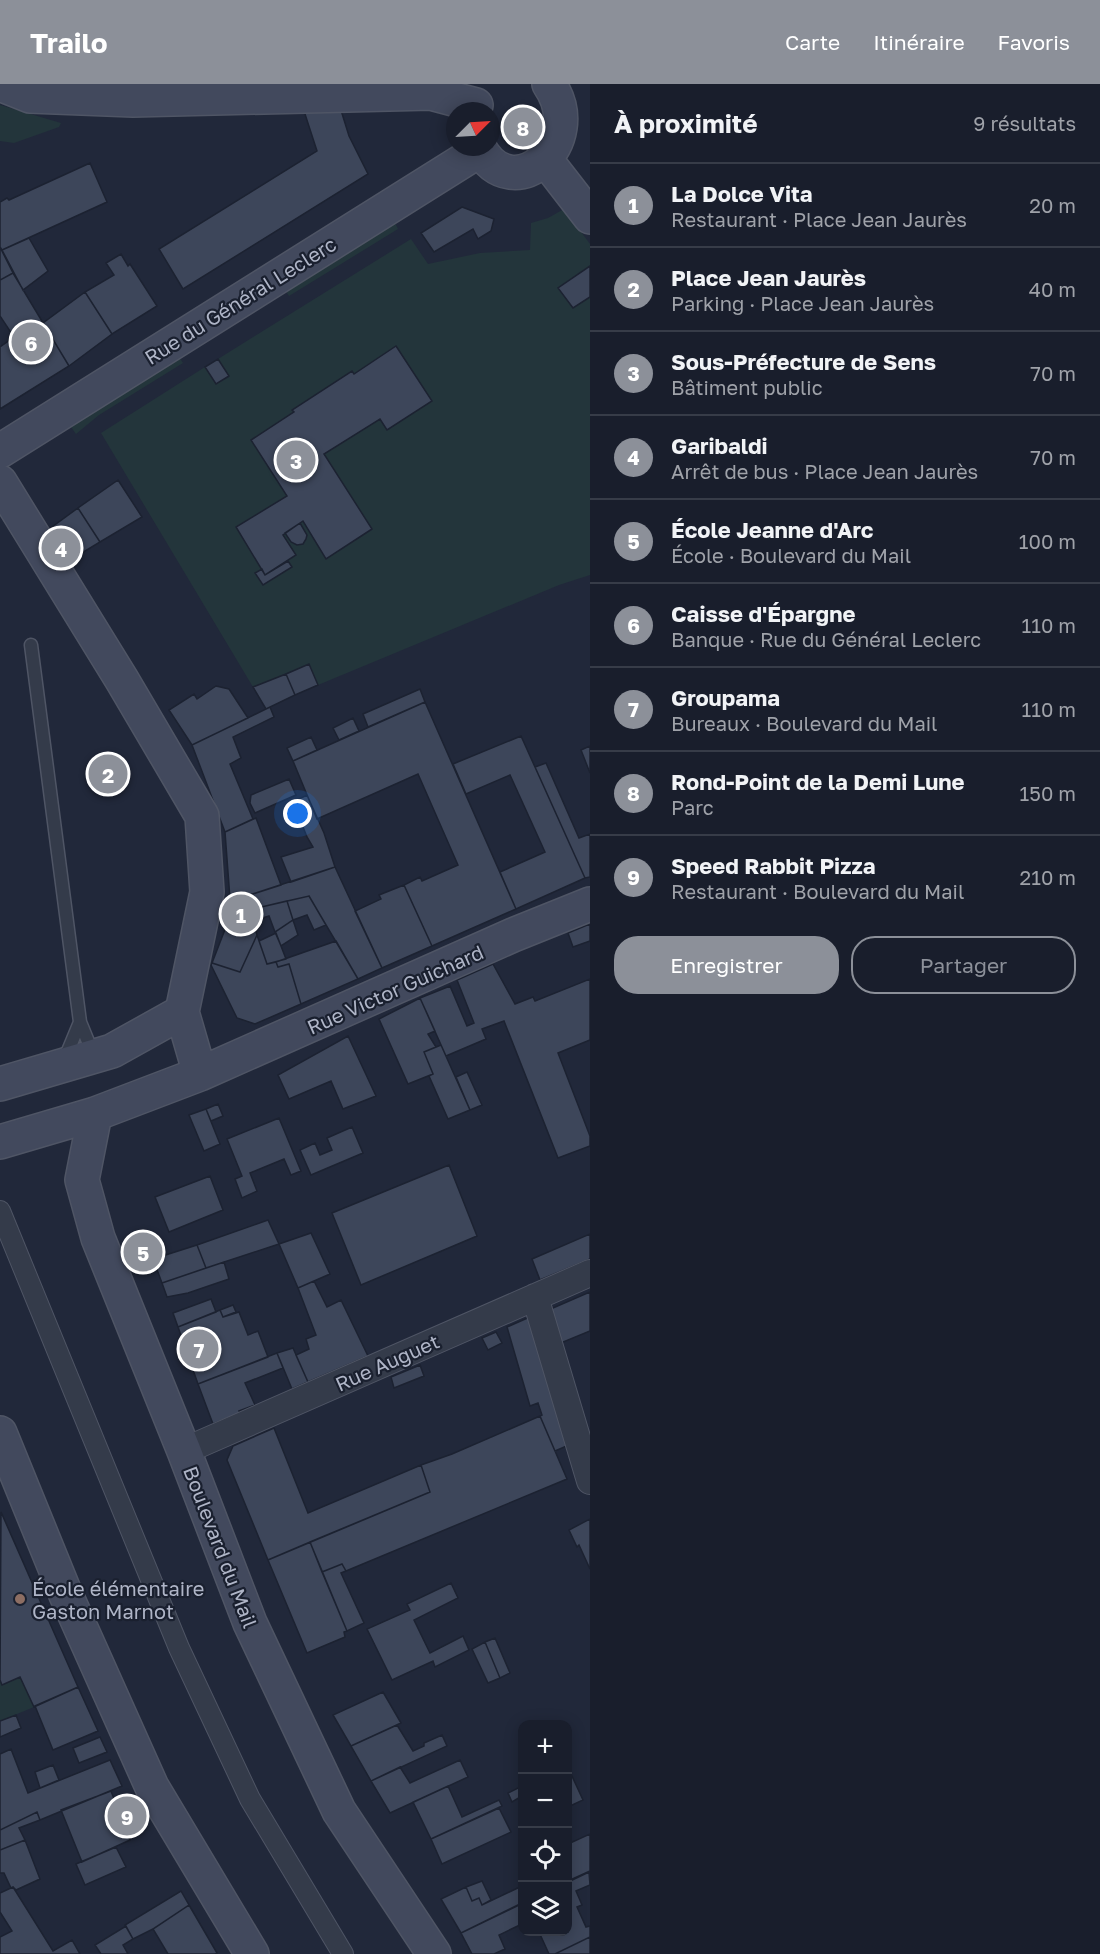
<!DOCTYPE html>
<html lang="fr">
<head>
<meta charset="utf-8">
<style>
	body { margin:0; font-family:"Golos Text",sans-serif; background:#222734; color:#f1f3f6 }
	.controls { position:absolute; right:18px; bottom:18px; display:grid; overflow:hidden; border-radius:12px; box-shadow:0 3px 15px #0003 }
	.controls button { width:54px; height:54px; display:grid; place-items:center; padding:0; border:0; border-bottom:2px solid #373c48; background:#191e2c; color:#f1f3f6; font:30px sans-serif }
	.compass { position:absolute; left:446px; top:18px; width:54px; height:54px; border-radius:50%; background:#191e2c; box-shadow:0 3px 15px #0003; rotate:66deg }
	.you { position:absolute; left:298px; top:730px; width:21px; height:21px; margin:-15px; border:4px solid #fff; border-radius:50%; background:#1a73e8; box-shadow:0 0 0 9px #1a73e833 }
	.badge { display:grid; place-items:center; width:39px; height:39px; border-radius:50%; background:#8c9099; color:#fff; font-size:20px; font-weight:700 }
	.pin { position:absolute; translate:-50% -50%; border:3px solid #fff; box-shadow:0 2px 6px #0006 }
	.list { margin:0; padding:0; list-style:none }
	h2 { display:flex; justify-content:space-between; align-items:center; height:78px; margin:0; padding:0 24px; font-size:26px }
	h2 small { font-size:20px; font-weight:400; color:#9fa2a9 }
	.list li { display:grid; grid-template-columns:39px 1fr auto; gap:18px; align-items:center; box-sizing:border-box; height:84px; padding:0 24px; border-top:2px solid #373c48 }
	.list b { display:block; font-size:22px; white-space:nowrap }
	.list p { margin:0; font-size:20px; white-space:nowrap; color:#9fa2a9 }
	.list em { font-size:20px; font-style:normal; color:#9fa2a9 }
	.actions { display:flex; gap:12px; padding:18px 24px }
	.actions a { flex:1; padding:14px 0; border:2px solid #8c9099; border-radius:24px; text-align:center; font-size:21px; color:#8c9099 }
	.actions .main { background:#8c9099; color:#fff }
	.icon { flex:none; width:33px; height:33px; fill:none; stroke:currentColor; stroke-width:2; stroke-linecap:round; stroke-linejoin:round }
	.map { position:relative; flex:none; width:590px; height:1870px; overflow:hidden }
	header { display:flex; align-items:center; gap:36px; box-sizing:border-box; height:84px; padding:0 30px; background:#8c9099; color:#fff }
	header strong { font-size:28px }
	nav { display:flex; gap:33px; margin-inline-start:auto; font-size:21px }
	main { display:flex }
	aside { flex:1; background:#191e2c }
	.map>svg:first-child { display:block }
	.green { fill:#23353b; fill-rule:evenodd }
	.building { fill:#3d465a; stroke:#1c2231; stroke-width:1.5 }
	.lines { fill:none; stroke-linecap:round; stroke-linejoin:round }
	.service-casing { stroke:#4f5565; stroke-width:15 }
	.pedestrian-casing { stroke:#4f5565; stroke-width:22 }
	.minor-casing { stroke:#4f5565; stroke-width:28 }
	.secondary-casing { stroke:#4f5565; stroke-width:36 }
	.service { stroke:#343b4a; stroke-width:12 }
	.pedestrian { stroke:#343b4a; stroke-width:20 }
	.minor { stroke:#343b4a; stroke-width:26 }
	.secondary { stroke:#42495d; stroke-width:33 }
	.education-dot { fill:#8d6e63; stroke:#1a202f; stroke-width:2 }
	.labels { text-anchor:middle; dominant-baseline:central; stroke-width:4.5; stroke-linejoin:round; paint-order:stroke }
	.street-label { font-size:20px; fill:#afb5c7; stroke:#1a202f }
	.poi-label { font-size:20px; fill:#afb5c7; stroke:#1a202f; text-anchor:start }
</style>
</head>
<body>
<header>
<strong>Trailo</strong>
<nav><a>Carte</a><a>Itinéraire</a><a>Favoris</a></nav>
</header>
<main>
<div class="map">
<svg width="590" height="1870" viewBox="0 0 590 1870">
	<rect width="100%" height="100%" fill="#21283a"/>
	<!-- green -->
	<path class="green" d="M 0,21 L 61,39 L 59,43 L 14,59 L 0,57 Z
		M505 41a18 18 0 1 1 36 0a18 18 0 1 1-36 0Z
		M 564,125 L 590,160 L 590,182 L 559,204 L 573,224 L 590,213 L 590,491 L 559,501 L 318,601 L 309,580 L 253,603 L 101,349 L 205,283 L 216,300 L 229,293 L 218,275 L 411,155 L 428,180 L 480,169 L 530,166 L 531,139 L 548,134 ZM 397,263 L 432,317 L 388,346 L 380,335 L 324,370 L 372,446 L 326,475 L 303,437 L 283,451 L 296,471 L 265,490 L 236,443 L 287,412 L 251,356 L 294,328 L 293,325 L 352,287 L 354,290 Z
		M 394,137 L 398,145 L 289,212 L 285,206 Z
		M 179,273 L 183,279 L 99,331 L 76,350 L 71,343 L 95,324 Z
		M 20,1593 L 34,1623 L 0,1637 L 0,1596 L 3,1601 Z"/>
	<!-- building -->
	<path class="building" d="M 340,23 L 349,52 L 368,90 L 183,205 L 159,165 L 317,67 L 304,27 Z
		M 90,79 L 107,118 L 2,166 L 0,163 L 0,118 L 7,114 L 9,116 Z
		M 462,123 L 494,135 L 491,147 L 478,155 L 473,145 L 434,168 L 421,149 Z
		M 29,154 L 48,187 L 23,206 L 2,166 Z
		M 0,163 L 13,189 L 0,196 Z
		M 121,170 L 128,182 L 130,180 L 157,222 L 112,250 L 85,208 L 114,191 L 106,179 Z
		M 590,182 L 590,213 L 573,224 L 558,204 Z
		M 13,189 L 69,282 L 0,325 L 0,263 L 14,253 L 0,232 L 0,196 Z
		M 85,208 L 112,250 L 69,282 L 43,239 Z
		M 396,262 L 432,317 L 387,346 L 380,335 L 324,370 L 372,445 L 326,475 L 303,437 L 283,451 L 296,471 L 265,491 L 236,443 L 287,412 L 251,356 L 294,328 L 292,326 L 352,287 L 354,290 Z
		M 218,275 L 229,292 L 216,300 L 205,283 Z
		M 118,396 L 142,433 L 100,458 L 78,424 Z
		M 78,424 L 100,458 L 72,475 L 52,443 Z
		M 300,439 L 307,451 L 306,455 L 303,460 L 297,461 L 291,458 L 285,449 Z
		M 288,477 L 292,483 L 263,501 L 255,489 L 262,485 L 265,491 Z
		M 309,580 L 318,601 L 295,611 L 286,590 Z
		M 286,590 L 295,611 L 266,625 L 253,603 Z
		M 216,602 L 229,605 L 248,634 L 192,661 L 169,626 L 194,610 L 197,615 Z
		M 420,605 L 425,618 L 368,643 L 363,630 Z
		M 425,618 L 516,825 L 432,862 L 404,801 L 420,793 L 422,797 L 458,781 L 418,690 L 317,735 L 293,677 Z
		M 270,623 L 274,633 L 233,653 L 241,674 L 230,680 L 253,735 L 225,748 L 192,661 Z
		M 353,634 L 359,647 L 339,656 L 333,644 Z
		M 521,652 L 585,794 L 516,825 L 500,788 L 545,768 L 510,691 L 466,710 L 453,680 Z
		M 311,653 L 317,666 L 293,677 L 287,664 Z
		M 590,662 L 590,689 L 581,666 Z
		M 546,679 L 579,754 L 590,750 L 590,793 L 585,794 L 535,683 Z
		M 289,695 L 296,711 L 255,729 L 250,719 L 251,711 Z
		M 307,711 L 324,749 L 335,783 L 291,798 L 281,773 L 313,763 L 307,753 L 293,718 Z
		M 256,734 L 281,801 L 237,815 L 230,815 L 225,748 Z
		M 335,783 L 382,884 L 358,895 L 309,812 L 231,830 L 237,815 Z
		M 404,801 L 432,862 L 382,884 L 355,827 L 381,815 L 379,811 Z
		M 309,812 L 326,841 L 314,846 L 307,831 L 293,836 L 287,817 Z
		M 287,817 L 293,836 L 275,848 L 269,832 L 253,837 L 257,851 L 240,888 L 212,879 L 231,830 Z
		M 293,836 L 298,851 L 281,862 L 275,848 Z
		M 590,840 L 590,857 L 573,863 L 568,849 Z
		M 276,849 L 286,875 L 267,880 L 259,857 Z
		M 257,851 L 267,880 L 276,878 L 278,883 L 289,880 L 301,920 L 255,940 L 237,934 L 211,881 L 212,879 L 240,888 Z
		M 336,857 L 358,895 L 301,920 L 289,880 L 278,883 L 276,878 Z
		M 493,880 L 515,920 L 533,913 L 535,917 L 590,895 L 590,956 L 558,969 L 590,1052 L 590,1062 L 558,1074 L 504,937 L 482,945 L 486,955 L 446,972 L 420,914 L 450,902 L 467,942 L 474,939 L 457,896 Z
		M 420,914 L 435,947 L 428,950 L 436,963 L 424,968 L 433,990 L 408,1000 L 379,935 Z
		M 348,952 L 376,1012 L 343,1025 L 331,997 L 289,1015 L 278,991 Z
		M 441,961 L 470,1026 L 448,1035 L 429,992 L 433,990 L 424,968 Z
		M 467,988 L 482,1021 L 470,1026 L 456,993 Z
		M 218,1020 L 223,1032 L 211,1037 L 206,1025 Z
		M 206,1025 L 220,1060 L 204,1067 L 189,1031 Z
		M 279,1034 L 301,1087 L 291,1091 L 284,1075 L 250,1089 L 257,1107 L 242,1114 L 235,1095 L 242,1092 L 227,1055 Z
		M 352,1043 L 363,1069 L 311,1091 L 300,1066 L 315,1059 L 320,1071 L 332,1066 L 327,1054 Z
		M 449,1081 L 477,1152 L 361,1201 L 332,1129 Z
		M 210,1092 L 223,1126 L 169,1148 L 155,1113 Z
		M 268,1136 L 279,1160 L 206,1184 L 197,1161 Z
		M 311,1149 L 330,1190 L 298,1204 L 279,1160 Z
		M 590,1150 L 590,1175 L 540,1196 L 532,1175 Z
		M 197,1161 L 206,1184 L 162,1199 L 153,1175 Z
		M 224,1178 L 229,1195 L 188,1209 L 167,1213 L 162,1199 Z
		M 314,1197 L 327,1223 L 341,1216 L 368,1272 L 308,1298 L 296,1271 L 309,1265 L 306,1255 L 316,1251 L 298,1204 Z
		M 590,1208 L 590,1247 L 556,1261 L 546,1227 Z
		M 211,1215 L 216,1228 L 178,1243 L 173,1229 Z
		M 233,1221 L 236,1228 L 223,1233 L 220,1226 Z
		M 220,1226 L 223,1233 L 239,1228 L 248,1251 L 258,1247 L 268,1273 L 198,1300 L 178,1243 Z
		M 532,1232 L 569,1361 L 555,1367 L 540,1332 L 542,1331 L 538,1319 L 530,1322 L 507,1243 Z
		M 496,1248 L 502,1259 L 488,1266 L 482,1254 Z
		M 293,1264 L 308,1298 L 292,1305 L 277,1269 Z
		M 277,1269 L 283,1284 L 245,1299 L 255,1321 L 239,1327 L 240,1329 L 213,1340 L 198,1300 Z
		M 420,1281 L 424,1292 L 394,1304 L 391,1293 Z
		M 540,1332 L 567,1395 L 346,1487 L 342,1480 L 322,1488 L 310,1458 L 430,1408 L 421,1381 L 452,1370 Z
		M 274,1344 L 308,1429 L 421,1381 L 430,1408 L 268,1476 L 227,1376 L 233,1362 Z
		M 1,1428 L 78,1603 L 34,1623 L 20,1593 L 2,1601 L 0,1596 Z
		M 590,1435 L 590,1485 L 579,1461 L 577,1463 L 569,1446 Z
		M 310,1458 L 347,1547 L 344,1548 L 345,1553 L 307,1569 L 268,1476 Z
		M 342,1480 L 346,1487 L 341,1489 L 364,1539 L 347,1547 L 322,1488 Z
		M 451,1499 L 458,1514 L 414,1536 L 430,1569 L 463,1552 L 469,1566 L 435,1583 L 433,1577 L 392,1596 L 367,1545 L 410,1526 L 407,1520 Z
		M 495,1554 L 510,1589 L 500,1594 L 485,1558 Z
		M 485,1558 L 500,1594 L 488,1599 L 472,1565 Z
		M 78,1603 L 98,1647 L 53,1666 L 35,1622 Z
		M 383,1608 L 401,1639 L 351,1662 L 333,1631 Z
		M 16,1631 L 21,1644 L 0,1653 L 0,1637 Z
		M 397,1641 L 413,1667 L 424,1662 L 424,1659 L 442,1651 L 447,1662 L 371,1697 L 351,1662 Z
		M 100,1653 L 107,1668 L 79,1679 L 73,1664 Z
		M 11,1665 L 28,1709 L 110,1676 L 122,1702 L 40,1736 L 37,1728 L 0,1746 L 0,1670 Z
		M 460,1676 L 468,1693 L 390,1729 L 371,1697 L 400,1683 L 410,1699 Z
		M 53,1681 L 59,1696 L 40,1704 L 35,1688 Z
		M 571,1690 L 583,1716 L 568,1723 L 568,1691 Z
		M 448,1702 L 462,1733 L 499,1716 L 502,1722 L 431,1755 L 413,1718 Z
		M 522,1702 L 522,1712 L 512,1718 L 508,1709 Z
		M 111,1707 L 130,1756 L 82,1778 L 61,1726 Z
		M 499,1724 L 511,1748 L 442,1780 L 431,1755 Z
		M 37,1728 L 40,1736 L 19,1744 L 25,1756 L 0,1766 L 0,1746 Z
		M 590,1750 L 590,1787 L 568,1797 L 568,1760 Z
		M 25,1756 L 40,1795 L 16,1806 L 13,1803 L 11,1804 L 4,1789 L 0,1789 L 0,1766 Z
		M 116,1763 L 126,1783 L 85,1801 L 76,1780 Z
		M 589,1788 L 590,1801 L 576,1807 L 582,1821 L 577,1823 L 586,1843 L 590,1842 L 590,1853 L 555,1870 L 549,1870 L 539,1848 L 568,1848 L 568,1798 Z
		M 482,1797 L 491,1816 L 482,1821 L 479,1814 L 472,1817 L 466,1803 Z
		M 522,1802 L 522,1819 L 461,1849 L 441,1815 L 466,1803 L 472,1817 L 479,1814 L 482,1821 Z
		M 13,1803 L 53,1867 L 72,1856 L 80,1870 L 0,1870 L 0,1853 L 12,1847 L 0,1828 L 0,1809 Z
		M 181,1807 L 189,1821 L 153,1845 L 133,1855 L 125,1841 Z
		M 189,1821 L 217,1869 L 215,1870 L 168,1870 L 153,1845 Z
		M 519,1821 L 522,1829 L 522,1840 L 499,1851 L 505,1865 L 494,1870 L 472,1870 L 461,1849 Z
		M 126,1842 L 133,1855 L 123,1861 L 128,1870 L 101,1870 L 95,1861 Z
		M 590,1853 L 590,1870 L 555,1870 Z"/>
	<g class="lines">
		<defs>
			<path id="service" d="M 31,561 L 80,938 L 89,960 L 99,965
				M 62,974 L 68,967 L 80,938"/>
			<path id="pedestrian" d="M 0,1127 L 179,1564 L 250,1715 L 343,1870"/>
			<path id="minor" d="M 535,1213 L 590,1397
				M 184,1367 L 590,1189"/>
			<path id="secondary" d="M 0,0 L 30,12 L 133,16 L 431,9 L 476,21
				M 479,63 C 512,126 590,59 549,0
				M 549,80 L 590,133
				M 0,367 L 480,66
				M 0,398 L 122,596 L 202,732 L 207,808 L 182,928 L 200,990 L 95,1030 L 0,1058
				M 200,990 L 513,851 L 590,820
				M 0,1000 L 112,967 L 182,928
				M 95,1030 L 82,1096 L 98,1154 L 184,1367 L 250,1539 L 339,1727 L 434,1870
				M 0,1349 L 66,1511 L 152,1703 L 252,1870"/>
		</defs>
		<!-- service casing -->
		<use href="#service" class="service-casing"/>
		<!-- pedestrian casing -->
		<use href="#pedestrian" class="pedestrian-casing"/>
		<!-- minor casing -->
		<use href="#minor" class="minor-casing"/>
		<!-- secondary casing -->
		<use href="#secondary" class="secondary-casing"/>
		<!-- service -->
		<use href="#service" class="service"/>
		<!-- pedestrian -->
		<use href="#pedestrian" class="pedestrian"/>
		<!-- minor -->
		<use href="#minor" class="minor"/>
		<!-- secondary -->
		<use href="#secondary" class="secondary"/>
	</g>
	<!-- markers -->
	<circle class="education-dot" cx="20" cy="1515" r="6"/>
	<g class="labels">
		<!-- street labels -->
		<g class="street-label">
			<text transform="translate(240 216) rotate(-32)">Rue du Général Leclerc</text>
			<text transform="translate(395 905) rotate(-24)">Rue Victor Guichard</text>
			<text transform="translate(387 1278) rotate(-24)">Rue Auguet</text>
			<text transform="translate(221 1463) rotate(69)">Boulevard du Mail</text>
		</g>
		<!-- poi labels -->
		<g class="poi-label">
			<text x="32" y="1504">École élémentaire<tspan x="32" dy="23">Gaston Marnot</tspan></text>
		</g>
	</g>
</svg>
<div class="controls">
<button>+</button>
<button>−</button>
<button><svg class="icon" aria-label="locate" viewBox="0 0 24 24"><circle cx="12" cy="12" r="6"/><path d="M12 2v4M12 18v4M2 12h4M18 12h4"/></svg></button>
<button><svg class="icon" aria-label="layers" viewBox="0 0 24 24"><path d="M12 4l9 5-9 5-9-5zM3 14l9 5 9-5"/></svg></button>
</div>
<svg class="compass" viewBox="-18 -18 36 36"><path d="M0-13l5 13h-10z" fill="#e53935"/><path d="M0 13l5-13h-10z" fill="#9fa2a9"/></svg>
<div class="you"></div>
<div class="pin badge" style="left:241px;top:830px">1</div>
<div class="pin badge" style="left:108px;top:690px">2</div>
<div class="pin badge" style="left:296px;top:376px">3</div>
<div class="pin badge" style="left:61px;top:464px">4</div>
<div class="pin badge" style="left:143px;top:1168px">5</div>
<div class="pin badge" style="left:31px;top:258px">6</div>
<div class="pin badge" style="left:199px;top:1265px">7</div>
<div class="pin badge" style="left:523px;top:43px">8</div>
<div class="pin badge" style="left:127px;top:1732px">9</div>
</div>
<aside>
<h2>À proximité<small>9 résultats</small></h2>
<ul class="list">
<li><span class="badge">1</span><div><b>La Dolce Vita</b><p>Restaurant · Place Jean Jaurès</p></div><em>20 m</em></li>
<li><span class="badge">2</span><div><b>Place Jean Jaurès</b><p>Parking · Place Jean Jaurès</p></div><em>40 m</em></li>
<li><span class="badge">3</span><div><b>Sous-Préfecture de Sens</b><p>Bâtiment public</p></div><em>70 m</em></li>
<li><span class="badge">4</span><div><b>Garibaldi</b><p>Arrêt de bus · Place Jean Jaurès</p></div><em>70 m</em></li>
<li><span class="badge">5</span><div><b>École Jeanne d'Arc</b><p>École · Boulevard du Mail</p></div><em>100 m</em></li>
<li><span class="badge">6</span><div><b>Caisse d'Épargne</b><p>Banque · Rue du Général Leclerc</p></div><em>110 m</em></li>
<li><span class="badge">7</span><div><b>Groupama</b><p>Bureaux · Boulevard du Mail</p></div><em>110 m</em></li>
<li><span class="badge">8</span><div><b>Rond-Point de la Demi Lune</b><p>Parc</p></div><em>150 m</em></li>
<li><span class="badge">9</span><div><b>Speed Rabbit Pizza</b><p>Restaurant · Boulevard du Mail</p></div><em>210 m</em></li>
</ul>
<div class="actions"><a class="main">Enregistrer</a><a>Partager</a></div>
</aside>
</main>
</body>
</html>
